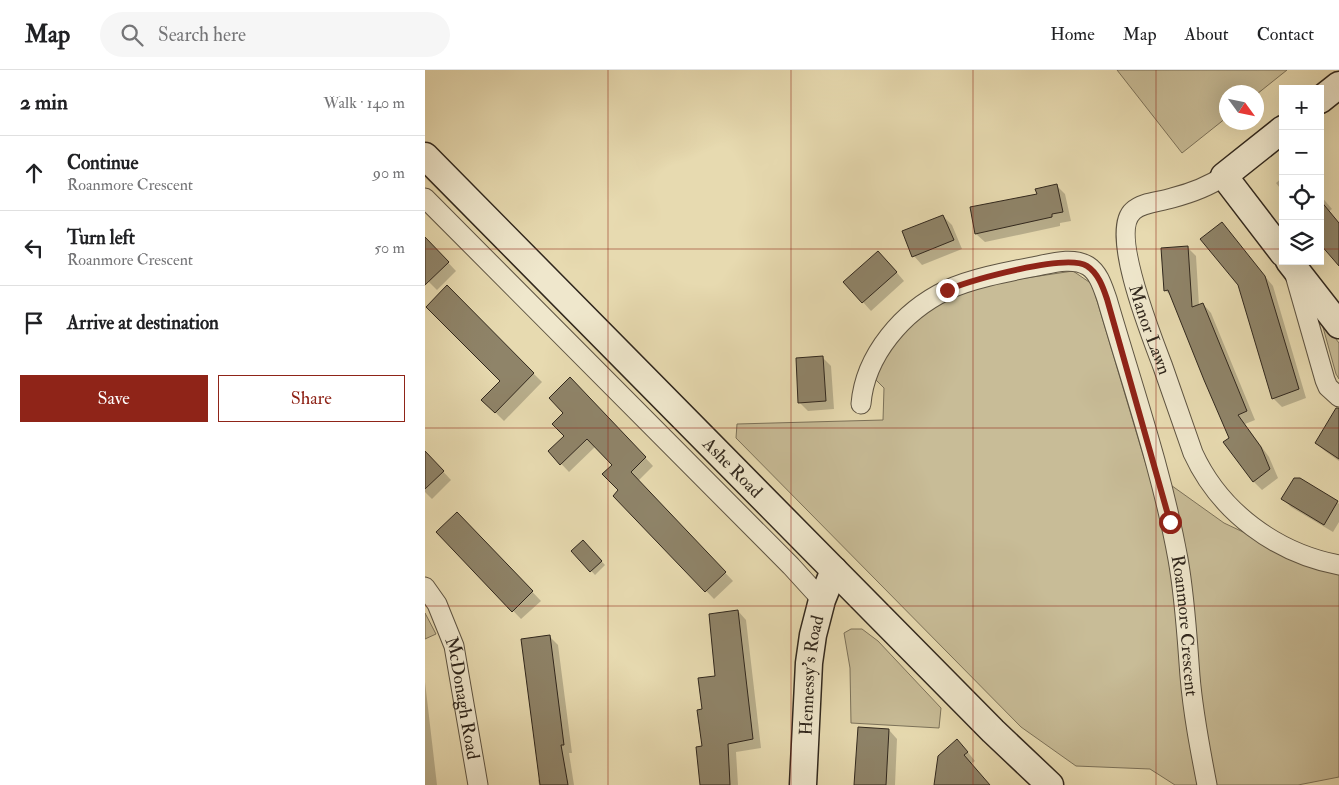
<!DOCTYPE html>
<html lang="en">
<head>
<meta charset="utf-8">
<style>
	body { margin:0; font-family:"IM FELL Double Pica",serif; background:#f6f6f6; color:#202124 }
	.controls { position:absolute; right:15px; top:15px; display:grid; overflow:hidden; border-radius:0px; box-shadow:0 5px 20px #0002 }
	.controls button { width:45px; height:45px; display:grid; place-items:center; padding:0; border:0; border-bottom:1px solid #e0e0e0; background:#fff; color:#202124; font:25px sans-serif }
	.compass { position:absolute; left:794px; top:15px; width:45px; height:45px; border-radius:50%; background:#fff; box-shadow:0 5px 20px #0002; rotate:123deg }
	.stop { position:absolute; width:15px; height:15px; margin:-11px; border:4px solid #8f2418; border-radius:50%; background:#fff }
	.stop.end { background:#8f2418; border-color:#fff; box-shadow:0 1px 5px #0008 }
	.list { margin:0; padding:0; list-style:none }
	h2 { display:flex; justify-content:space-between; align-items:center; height:65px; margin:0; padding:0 20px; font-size:21px }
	h2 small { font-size:16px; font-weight:400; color:#757577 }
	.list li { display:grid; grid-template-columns:32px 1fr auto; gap:15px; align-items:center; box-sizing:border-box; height:75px; padding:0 20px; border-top:1px solid #e0e0e0 }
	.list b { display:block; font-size:19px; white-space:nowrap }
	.list p { margin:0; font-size:16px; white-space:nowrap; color:#757577 }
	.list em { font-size:16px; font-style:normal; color:#757577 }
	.actions { display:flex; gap:10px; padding:15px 20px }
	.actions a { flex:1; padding:11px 0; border:1px solid #8f2418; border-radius:0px; text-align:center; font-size:18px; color:#8f2418 }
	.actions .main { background:#8f2418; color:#fff }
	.icon { flex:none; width:28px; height:28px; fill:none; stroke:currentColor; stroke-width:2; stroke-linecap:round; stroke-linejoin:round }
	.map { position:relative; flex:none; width:914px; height:715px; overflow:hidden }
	header { display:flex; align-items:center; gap:30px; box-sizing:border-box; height:70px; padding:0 25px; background:#fff; border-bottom:1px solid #e0e0e0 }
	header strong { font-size:24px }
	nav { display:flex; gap:28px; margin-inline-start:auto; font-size:18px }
	.search { width:350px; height:45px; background:#f6f6f6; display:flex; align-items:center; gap:12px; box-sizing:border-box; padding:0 18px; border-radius:28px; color:#757577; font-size:19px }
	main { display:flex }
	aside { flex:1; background:#fff }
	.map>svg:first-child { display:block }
	.green { fill:#c8bc97; stroke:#7c725a }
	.shadow { fill:#0003 }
	.building { fill:#8f8469; stroke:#30271d }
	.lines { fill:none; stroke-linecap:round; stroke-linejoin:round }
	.street-casing { stroke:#5e5442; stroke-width:21 }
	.secondary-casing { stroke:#30271d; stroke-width:29 }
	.street { stroke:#efe7cc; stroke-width:19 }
	.secondary { stroke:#efe7cc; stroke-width:26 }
	.route { stroke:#8f2418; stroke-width:6 }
	.grid { fill:none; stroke:#8f2418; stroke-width:1; stroke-opacity:0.55 }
	.labels { text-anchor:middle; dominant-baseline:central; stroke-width:4; stroke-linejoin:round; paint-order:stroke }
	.street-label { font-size:18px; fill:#30271d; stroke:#efe7cc }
</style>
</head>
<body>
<header>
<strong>Map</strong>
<div class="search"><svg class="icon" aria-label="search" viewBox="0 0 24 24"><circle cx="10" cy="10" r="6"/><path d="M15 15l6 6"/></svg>Search here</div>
<nav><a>Home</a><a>Map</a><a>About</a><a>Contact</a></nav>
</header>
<main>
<aside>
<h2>2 min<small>Walk · 140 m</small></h2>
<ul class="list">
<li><svg class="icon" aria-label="ahead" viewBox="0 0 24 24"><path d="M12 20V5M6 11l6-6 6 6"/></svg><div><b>Continue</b><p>Roanmore Crescent</p></div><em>90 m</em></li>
<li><svg class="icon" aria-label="left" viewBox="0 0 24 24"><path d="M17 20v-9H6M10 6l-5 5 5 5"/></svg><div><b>Turn left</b><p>Roanmore Crescent</p></div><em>50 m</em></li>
<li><svg class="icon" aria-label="arrive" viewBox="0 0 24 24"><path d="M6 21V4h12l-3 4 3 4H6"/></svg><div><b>Arrive at destination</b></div></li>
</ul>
<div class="actions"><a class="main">Save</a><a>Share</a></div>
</aside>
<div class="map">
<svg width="914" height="715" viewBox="0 0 914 715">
	<rect width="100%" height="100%" fill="#e7dab0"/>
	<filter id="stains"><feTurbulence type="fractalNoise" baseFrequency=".004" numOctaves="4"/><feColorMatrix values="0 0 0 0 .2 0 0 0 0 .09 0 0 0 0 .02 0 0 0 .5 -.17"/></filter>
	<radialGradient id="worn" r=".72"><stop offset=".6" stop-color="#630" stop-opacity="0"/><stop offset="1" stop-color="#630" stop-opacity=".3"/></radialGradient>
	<!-- green -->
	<path class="green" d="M 692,0 L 862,0 L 832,24 L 832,22 L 802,22 L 801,48 L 757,83 Z
		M 648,201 L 667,214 L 722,398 L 799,453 L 903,502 L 914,504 L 914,707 L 873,715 L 750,715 L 725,699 L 651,696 L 596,657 L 311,368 L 312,354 L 458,350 L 459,318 L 446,305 L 481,257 L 540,217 Z
		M 896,250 L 914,273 L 914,309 L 911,304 Z
		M 0,543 L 11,564 L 0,569 Z
		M 426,559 L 437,559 L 453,571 L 516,638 L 514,658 L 426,653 L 425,598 L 419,563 Z"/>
	<!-- shadow -->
	<path class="shadow" d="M 858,107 L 858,122 L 851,113 Z
		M 631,115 L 640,124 L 646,151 L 635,153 L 635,156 L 560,172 L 551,164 L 613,125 Z
		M 895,125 L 907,139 L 904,141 L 914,153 L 914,194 L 895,172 Z
		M 518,146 L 527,155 L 537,179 L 497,195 L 489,186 L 479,162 Z
		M 796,153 L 848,216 L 881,328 L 857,337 L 848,328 Z
		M 0,168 L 31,201 L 12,220 L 0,208 Z
		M 763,178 L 771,186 L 774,236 L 778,234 L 786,243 L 830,350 L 820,354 L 844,387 L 853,408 L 837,420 L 829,412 L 805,368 L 747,227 L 740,220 Z
		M 462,191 L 479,211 L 446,241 L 420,212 Z
		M 22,217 L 117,312 L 79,351 L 58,330 L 77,311 Z
		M 398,288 L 406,296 L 409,339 L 383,341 L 374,332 Z
		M 154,317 L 228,396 L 213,411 L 308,511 L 289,529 L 189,426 L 195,421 L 189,395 L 171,376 L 144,402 L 124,381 L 141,366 L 139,343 Z
		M 914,357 L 914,391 L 900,381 L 891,373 Z
		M 0,382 L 26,410 L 7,429 L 0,422 Z
		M 858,429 L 912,432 L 914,434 L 914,452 L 908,462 L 866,437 Z
		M 41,452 L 116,531 L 96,549 L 12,462 Z
		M 158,472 L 180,495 L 170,505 L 148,481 Z
		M 313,541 L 321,550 L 336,678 L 311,682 L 313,715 L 277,715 L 278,640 L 291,607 Z
		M 125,567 L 133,575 L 147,683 L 144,683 L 149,715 L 114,715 L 113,710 L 115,709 Z
		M 0,612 L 12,715 L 0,715 Z
		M 464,660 L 472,669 L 470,715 L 430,715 Z
		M 541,680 L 550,691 L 546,694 L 564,715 L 516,715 Z"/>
	<!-- building -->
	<path class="building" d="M 632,114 L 638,142 L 627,144 L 627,147 L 550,164 L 545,137 L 612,124 L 610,119 Z
		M 895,130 L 914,153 L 914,196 L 895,174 Z
		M 518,145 L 529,170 L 487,187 L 477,161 Z
		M 797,152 L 840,206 L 874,319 L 847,329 L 813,215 L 775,169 Z
		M 0,167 L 24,192 L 0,215 Z
		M 763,176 L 767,237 L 778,233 L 822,341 L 813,345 L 836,377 L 845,399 L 828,412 L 798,372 L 804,368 L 779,310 L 743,220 L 739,221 L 736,178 Z
		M 453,181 L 472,202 L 437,233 L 418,212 Z
		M 22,215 L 109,303 L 70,343 L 56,330 L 75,311 L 1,237 Z
		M 398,286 L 401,331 L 373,333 L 371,288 Z
		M 145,307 L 221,387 L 206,402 L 301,502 L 280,522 L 188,426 L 193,420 L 177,404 L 187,395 L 162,369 L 135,395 L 123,381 L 139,366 L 127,354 L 138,343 L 124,328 Z
		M 911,338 L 914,338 L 914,389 L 890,373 Z
		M 0,381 L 19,401 L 0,419 Z
		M 869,408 L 875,408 L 913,431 L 899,455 L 856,429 Z
		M 32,442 L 108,521 L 87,542 L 11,462 Z
		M 158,470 L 177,491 L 165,502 L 146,481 Z
		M 313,540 L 328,669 L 303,674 L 305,715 L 275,715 L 271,677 L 277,676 L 272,640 L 277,639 L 273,608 L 290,606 L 284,544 Z
		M 125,565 L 139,675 L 136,675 L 143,715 L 115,715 L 96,569 Z
		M 433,657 L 464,659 L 461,715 L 429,715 Z
		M 532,669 L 543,682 L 539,685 L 565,715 L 509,715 L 513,686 Z"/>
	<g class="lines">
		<defs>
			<g id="street">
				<path id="s1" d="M 799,106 C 783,117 766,123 747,128 C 735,132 717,132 708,141 C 684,162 728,270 738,297 C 748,326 758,355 768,383 C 795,442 851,483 914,495"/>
				<path d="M 0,128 L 366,496 L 397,530"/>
				<path d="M 870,205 L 900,310 L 903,317 L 914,327"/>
				<path id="s2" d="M 436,334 C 440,285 478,241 522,220 C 545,209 581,202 607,197 C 624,194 647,186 663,196 C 674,203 678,218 682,229 C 707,315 737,401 753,489 C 760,528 762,567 765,606 C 768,643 775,679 782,715"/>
				<path id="s3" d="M 0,517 L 12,534 L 29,576 L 53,715"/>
			</g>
			<g id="secondary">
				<path d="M 895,30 L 914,15"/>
				<path d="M 858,59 L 799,106 L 858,183"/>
				<path id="s4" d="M 0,86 L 568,661 L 625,715"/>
				<path d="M 864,191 L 914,255"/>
				<path id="s5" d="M 378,715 L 384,593 L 388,565 L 397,530 L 409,500"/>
			</g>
		</defs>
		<!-- street casing -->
		<use href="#street" class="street-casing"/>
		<!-- secondary casing -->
		<use href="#secondary" class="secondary-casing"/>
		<!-- street -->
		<use href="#street" class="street"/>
		<!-- secondary -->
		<use href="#secondary" class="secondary"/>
	</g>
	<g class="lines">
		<!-- route -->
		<path class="route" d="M 522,220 C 547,210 641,183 662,196 C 673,203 678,217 682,229 L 745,452"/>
	</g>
	<!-- grid -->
	<path class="grid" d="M 183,0 L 183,715M 366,0 L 366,715M 548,0 L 548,715M 731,0 L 731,715M 0,179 L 858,179M 895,179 L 914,179M 0,358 L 914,358M 0,536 L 914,536"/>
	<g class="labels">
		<!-- street labels -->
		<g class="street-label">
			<text stroke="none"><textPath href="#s1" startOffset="222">Manor Lawn</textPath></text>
			<text stroke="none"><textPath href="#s4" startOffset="438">Ashe Road</textPath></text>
			<text stroke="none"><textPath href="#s2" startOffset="670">Roanmore Crescent</textPath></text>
			<text stroke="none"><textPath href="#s5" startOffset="110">Hennessy's Road</textPath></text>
			<text stroke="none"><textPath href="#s3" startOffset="119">McDonagh Road</textPath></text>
		</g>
	</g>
	<rect width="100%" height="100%" filter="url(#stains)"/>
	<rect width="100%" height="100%" fill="url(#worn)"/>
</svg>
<div class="controls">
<button>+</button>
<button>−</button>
<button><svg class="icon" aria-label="locate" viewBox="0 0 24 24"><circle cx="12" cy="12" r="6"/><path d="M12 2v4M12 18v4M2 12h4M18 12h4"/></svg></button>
<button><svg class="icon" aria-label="layers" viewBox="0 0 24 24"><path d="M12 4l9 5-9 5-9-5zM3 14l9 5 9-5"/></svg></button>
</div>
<svg class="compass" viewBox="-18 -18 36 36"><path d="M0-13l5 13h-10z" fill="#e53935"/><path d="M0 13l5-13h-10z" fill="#757577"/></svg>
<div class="stop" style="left:745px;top:452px"></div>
<div class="stop end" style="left:522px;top:220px"></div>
</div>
</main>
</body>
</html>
